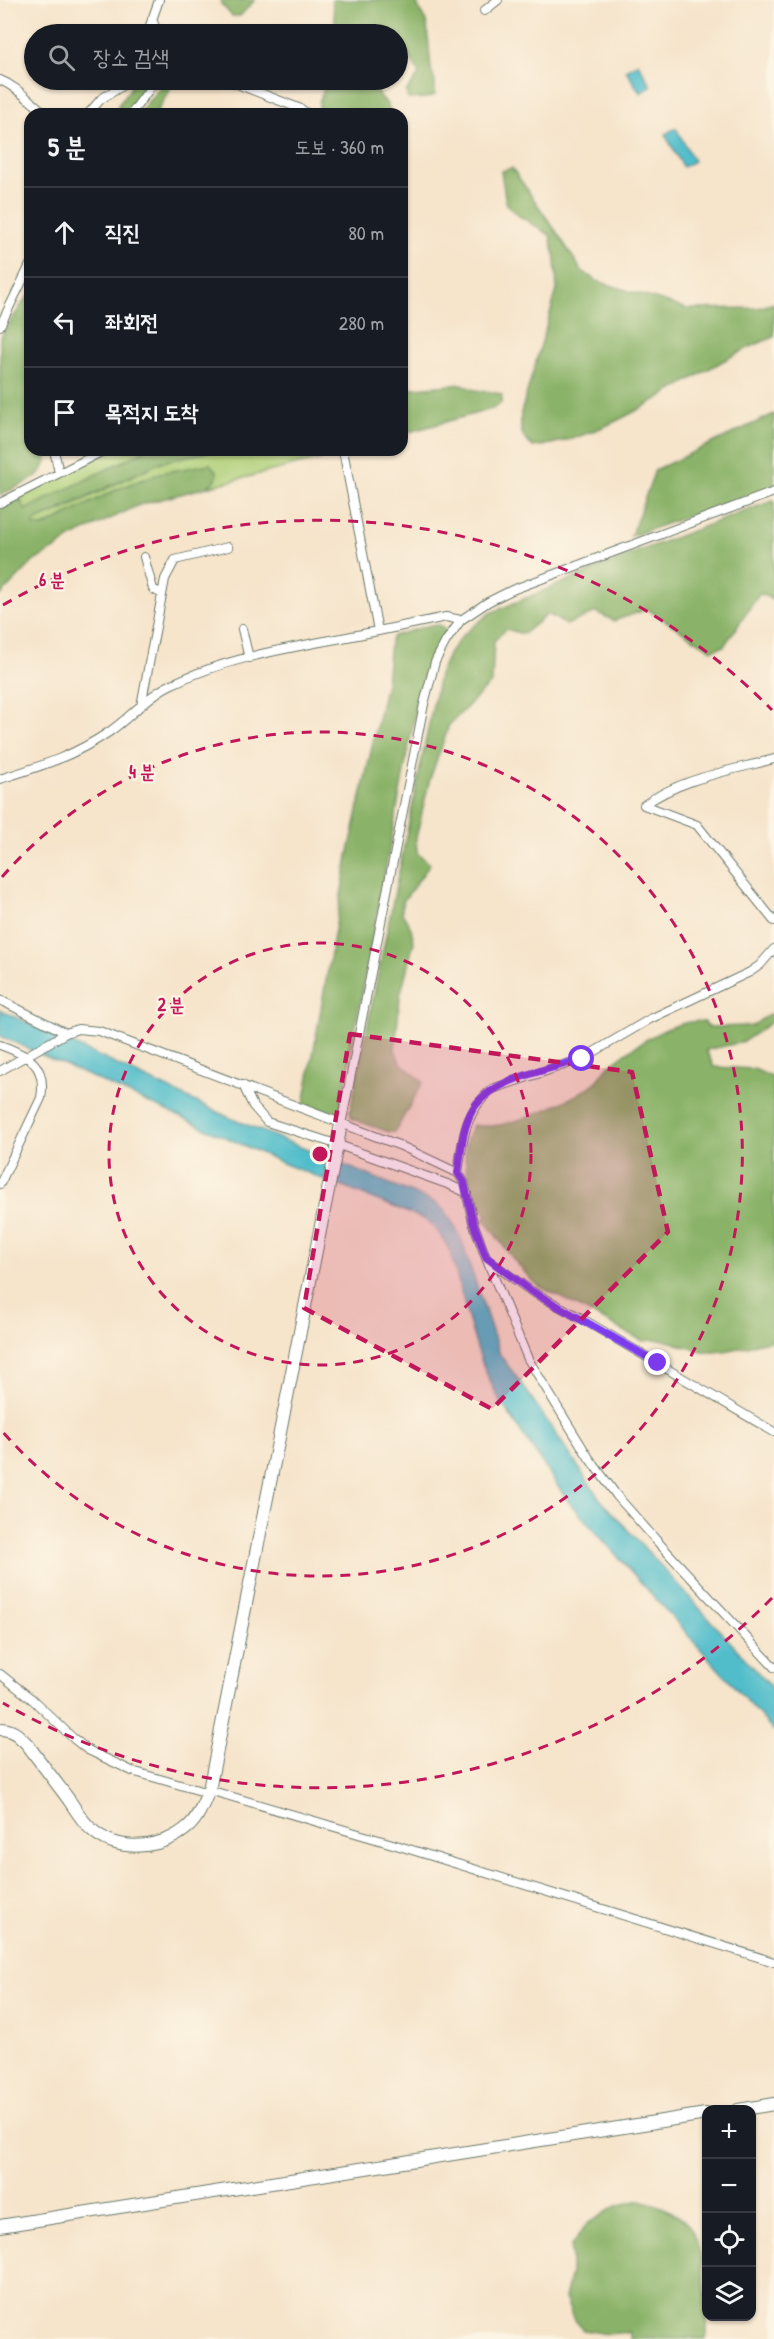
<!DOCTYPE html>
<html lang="ko">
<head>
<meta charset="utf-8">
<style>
	body { margin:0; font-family:"Patrick Hand","Poor Story",sans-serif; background:#20242c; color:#f1f3f6 }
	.controls { position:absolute; right:18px; bottom:18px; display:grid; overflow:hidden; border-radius:12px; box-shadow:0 2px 4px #0004 }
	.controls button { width:54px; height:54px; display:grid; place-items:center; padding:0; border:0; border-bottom:2px solid #363941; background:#171b24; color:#f1f3f6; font:30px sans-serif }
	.stop { position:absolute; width:18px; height:18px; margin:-14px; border:4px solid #7c3aed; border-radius:50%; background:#fff }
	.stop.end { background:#7c3aed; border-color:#fff; box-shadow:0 2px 6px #0008 }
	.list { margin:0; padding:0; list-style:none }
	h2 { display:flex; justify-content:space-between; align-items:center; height:78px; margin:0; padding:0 24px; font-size:26px }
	h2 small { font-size:20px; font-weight:400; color:#9ea1a6 }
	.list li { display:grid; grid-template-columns:39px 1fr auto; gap:18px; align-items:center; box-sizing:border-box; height:90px; padding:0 24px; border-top:2px solid #363941 }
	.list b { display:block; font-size:22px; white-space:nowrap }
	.list em { font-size:20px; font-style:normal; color:#9ea1a6 }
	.icon { flex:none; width:33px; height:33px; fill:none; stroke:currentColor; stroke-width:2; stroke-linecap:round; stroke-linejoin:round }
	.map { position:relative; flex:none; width:774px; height:2339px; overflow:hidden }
	.search { position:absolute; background:#171b24; box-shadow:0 2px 4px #0004; left:24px; top:24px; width:384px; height:66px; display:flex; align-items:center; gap:15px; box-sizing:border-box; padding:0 21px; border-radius:33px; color:#9ea1a6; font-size:22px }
	.panel { position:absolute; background:#171b24; box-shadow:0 2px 4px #0004; left:24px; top:108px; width:384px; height:348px; border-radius:18px }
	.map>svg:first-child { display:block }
	.green { fill:#aecf77; stroke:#668656; stroke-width:1.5 }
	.forest { fill:#8ab268; stroke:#54784e; stroke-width:1.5 }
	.water { fill:#51bdcb; stroke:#387d80; stroke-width:1.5 }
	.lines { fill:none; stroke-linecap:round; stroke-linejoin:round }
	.street-casing { stroke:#6a7769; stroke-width:10 }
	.secondary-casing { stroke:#6a7769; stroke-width:14 }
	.street { stroke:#fff; stroke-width:8 }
	.secondary { stroke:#fff; stroke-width:12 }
	.route { stroke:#7c3aed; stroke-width:8 }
	.marked { fill:#c2185b; fill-opacity:0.2; stroke:#c2185b; stroke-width:4.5; stroke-dasharray:12 8; stroke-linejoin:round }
	.ring { fill:none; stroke:#c2185b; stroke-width:3; stroke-dasharray:10 8 }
	.centre { fill:#c2185b; stroke:#fcf5e5; stroke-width:3 }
	.ring-label { font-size:18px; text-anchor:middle; font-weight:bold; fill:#c2185b; stroke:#fcf5e5; stroke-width:4.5; stroke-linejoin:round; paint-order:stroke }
</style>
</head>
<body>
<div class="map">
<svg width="774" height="2339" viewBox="0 0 774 2339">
	<rect width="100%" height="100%" fill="#fcf5e5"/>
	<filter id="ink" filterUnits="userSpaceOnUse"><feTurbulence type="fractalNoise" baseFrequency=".0167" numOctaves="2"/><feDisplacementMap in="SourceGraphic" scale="12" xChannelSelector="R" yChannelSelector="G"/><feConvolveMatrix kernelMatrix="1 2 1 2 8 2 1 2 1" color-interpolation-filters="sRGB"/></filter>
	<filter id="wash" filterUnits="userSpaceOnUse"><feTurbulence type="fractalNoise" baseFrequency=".008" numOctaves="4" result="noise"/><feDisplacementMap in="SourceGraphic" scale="24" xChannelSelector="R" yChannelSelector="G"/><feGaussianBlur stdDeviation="1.35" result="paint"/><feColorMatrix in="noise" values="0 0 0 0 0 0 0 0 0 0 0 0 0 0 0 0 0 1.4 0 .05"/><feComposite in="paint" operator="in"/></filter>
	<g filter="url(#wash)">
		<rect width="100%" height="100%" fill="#f6e4cb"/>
		<!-- green -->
		<path class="green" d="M 112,450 L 146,450 L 25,510 L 19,497 Z
			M 216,450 L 330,450 L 328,457 L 207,487 L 216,479 L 160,473 L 120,488 L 43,527 L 34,526 L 33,522 L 65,509 L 161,462 Z"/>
		<!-- forest -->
		<path class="forest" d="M 221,0 L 254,0 L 254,1 L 240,16 L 232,16 L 221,4 Z
			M 332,0 L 415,0 L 427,24 L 431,69 L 435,82 L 435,95 L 426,98 L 408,99 L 406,92 L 419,74 L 407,52 L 398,57 L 398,34 L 337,34 Z
			M 136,80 L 152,80 L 129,112 L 117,107 Z
			M 327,80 L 367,80 C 373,90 389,102 391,114 L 319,114 L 319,102 Z
			M 164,82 L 169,82 L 170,90 L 155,114 L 138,114 Z
			M 512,168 L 560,237 L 581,270 L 597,281 L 687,309 L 758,308 L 774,303 L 774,337 C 692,368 623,436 533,447 C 520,437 520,429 521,413 L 557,290 L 555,258 L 550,235 L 519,216 L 506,203 L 501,171 Z
			M 30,295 L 30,450 L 48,450 C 48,479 23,483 0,495 L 0,338 L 24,301 Z
			M 463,384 C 477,395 487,388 502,395 L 501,403 L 492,409 L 402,434 L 402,389 Z
			M 774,414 L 774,487 L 631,536 L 655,470 Z
			M 146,450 L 216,450 L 161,462 L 34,522 L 34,526 L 43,527 L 120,488 L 160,473 L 210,464 L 217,472 L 216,479 L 207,487 L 139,505 L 72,537 L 55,549 L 34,561 L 0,596 L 0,508 L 19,497 L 25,510 Z
			M 774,500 L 774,601 L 760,593 L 724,646 L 712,650 L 647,609 L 614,621 L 596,612 L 566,625 L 548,614 L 523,634 L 506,629 L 494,641 L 492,682 L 449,725 L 429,782 L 416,838 L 417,853 L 430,864 L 402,903 L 402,913 L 411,928 L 414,942 L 400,996 L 395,1050 L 400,1062 L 423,1082 L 395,1132 L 389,1132 L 352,1119 L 350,1112 L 439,675 L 449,653 L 463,635 L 490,613 L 639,551 Z
			M 430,625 L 440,625 L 446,631 L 428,663 L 417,703 L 339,1114 L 304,1105 L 348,856 L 386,683 L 390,642 L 393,636 Z
			M 769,1014 L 774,1016 L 774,1020 L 743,1042 L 706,1050 L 714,1067 L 754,1069 L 774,1078 L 774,1341 C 753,1342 735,1352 713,1352 C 695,1352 680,1343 662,1340 C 656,1339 649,1341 643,1341 L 535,1284 L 514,1260 L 483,1218 L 487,1216 L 482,1206 L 478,1206 C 469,1179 457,1152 473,1125 C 479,1126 486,1126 492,1126 C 517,1124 578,1098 597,1081 C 602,1076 605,1069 611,1064 C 633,1047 677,1016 705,1022 L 708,1027 L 752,1026 Z
			M 640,2200 C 659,2205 676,2211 689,2226 C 703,2242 710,2320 706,2339 L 631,2339 L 629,2332 L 608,2334 L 583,2330 L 572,2316 L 565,2298 L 571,2273 L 571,2246 L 587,2224 L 616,2206 Z"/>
		<!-- water -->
		<path class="water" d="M 638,63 L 651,86 L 640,93 L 626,70 Z
			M 676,128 L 694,161 L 683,167 L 665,134 Z
			M 0,1010 L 228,1117 L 436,1203 L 445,1210 L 460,1236 L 500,1355 L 524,1387 L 600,1499 L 774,1690 L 774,1731 L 568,1501 L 499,1399 C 474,1355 465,1301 450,1252 C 444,1238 437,1228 424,1219 L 285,1164 L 0,1036 Z"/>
	</g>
	<g filter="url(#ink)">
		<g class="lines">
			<defs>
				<path id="street" d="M 484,11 L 498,0
					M 152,19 L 158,34
					M 147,34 L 159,0
					M 0,80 C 18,87 31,103 47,114
					M 227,80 L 301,109 L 308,114
					M 88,114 L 101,99 L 122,86 L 127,80
					M 131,114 L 156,80
					M 0,326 L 30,265
					M 54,450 L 59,473
					M 343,450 L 378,631 L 446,617 L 461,620
					M 0,503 L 105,450
					M 144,557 L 153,589 L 162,594
					M 242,629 L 249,658
					M 141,706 L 165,579 L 175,560 L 228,547
					M 774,759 C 730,771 681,778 644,805 L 697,825 L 774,921
					M 0,779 C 41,766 72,757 109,732 C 130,718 147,696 170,685 C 233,654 309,645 378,631
					M 0,1000 L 66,1033
					M 0,1045 C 28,1055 47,1064 41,1098 L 0,1184
					M 0,1071 L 66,1033 L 78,1029 L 99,1031 L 401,1146 L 458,1173 L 464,1182 L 473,1222 L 486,1258 L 528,1359 L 589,1458 L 617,1496 L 656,1540 L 774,1667
					M 243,1085 L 253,1106 L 267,1122 L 336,1144 L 450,1185 L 467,1193
					M 341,1125 L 424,704 L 435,662 L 446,641 L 461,620 L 488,602 L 512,590 L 774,492
					M 458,1173 C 463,1139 464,1113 492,1089 L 582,1059 L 650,1019 L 750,972 L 760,965 L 774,949
					M 489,1261 L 531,1291 L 579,1317 L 774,1432
					M 0,1674 L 33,1700 L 74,1739 L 88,1750 L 132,1771 L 208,1793
					M 209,1790 L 396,1845 L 774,1962"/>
				<path id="secondary" d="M 0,1729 C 13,1729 19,1736 27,1744 C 41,1763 55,1781 69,1800 C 76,1810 82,1821 91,1829 C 118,1854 163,1849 189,1826 C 199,1817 203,1803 209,1790 L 341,1125
					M 738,2110 L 774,2104
					M 0,2226 L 706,2114"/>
			</defs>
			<!-- street casing -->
			<use href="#street" class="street-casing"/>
			<!-- secondary casing -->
			<use href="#secondary" class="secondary-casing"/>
			<!-- street -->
			<use href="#street" class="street"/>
			<!-- secondary -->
			<use href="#secondary" class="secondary"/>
		</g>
	</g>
	<g class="lines" filter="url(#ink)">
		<!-- route -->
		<path class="route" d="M 582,1059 C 549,1070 492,1078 473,1109 C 462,1127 461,1152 458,1173 L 464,1182 L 473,1222 L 486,1257 L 531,1291 L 658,1363"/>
	</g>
	<!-- marked area -->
	<path class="marked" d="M 350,1034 L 632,1072 L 668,1232 L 492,1409 L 304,1308 Z"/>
	<!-- distance rings -->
	<g class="ring">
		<circle cx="320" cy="1154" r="211"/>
		<path d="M2 877A422 422 0 1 1 2 1431"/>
		<path d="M772 1598A634 634 0 0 1 3 1703M3 605A634 634 0 0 1 772 710"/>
	</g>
	<circle cx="320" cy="1154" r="9" class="centre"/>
	<g class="ring-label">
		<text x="52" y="586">6 분</text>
		<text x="142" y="778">4 분</text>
		<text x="171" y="1011">2 분</text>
	</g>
</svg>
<div class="controls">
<button>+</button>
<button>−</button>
<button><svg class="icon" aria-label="locate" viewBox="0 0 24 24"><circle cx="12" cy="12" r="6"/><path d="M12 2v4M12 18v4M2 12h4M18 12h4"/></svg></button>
<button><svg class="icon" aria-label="layers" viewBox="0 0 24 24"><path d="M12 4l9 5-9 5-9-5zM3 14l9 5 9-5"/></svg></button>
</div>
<div class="stop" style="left:582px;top:1059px"></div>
<div class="stop end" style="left:658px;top:1363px"></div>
<div class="search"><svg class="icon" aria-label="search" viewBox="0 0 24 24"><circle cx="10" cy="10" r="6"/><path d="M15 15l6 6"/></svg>장소 검색</div>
<section class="panel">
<h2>5 분<small>도보 · 360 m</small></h2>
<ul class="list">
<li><svg class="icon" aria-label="ahead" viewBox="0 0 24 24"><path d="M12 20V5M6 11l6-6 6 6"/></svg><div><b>직진</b></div><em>80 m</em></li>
<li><svg class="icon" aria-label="left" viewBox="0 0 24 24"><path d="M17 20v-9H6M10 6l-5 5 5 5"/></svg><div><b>좌회전</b></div><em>280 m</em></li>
<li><svg class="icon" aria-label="arrive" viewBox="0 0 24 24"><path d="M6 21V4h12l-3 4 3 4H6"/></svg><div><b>목적지 도착</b></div></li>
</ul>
</section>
</div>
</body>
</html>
